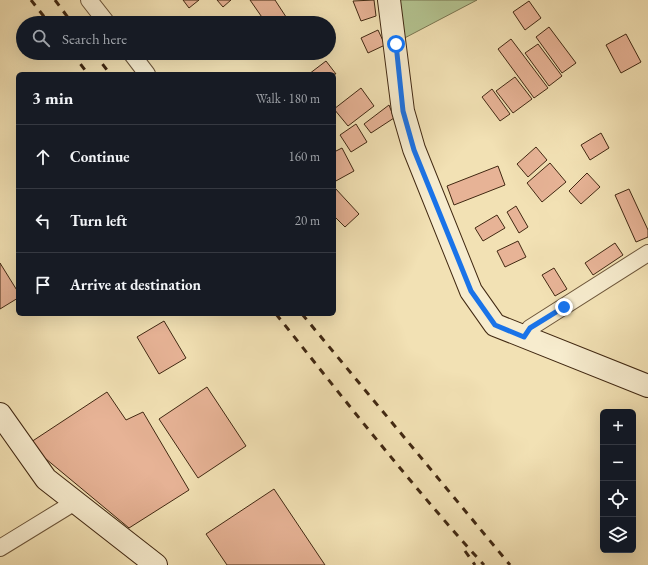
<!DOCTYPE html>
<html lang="en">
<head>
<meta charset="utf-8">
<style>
	body { margin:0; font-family:"EB Garamond",serif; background:#242831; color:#f1f3f6 }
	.controls { position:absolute; right:12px; bottom:12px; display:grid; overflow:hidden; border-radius:6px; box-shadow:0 4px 16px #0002 }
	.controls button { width:36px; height:36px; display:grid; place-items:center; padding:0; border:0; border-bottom:1px solid #363941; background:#171b24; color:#f1f3f6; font:20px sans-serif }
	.stop { position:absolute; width:12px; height:12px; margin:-9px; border:3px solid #1a73e8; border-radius:50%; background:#fff }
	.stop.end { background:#1a73e8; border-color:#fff; box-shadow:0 1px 4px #0008 }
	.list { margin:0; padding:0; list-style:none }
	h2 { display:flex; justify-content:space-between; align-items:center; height:52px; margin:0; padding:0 16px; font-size:17px }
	h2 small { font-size:13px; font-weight:400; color:#9ea1a6 }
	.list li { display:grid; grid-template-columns:26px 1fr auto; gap:12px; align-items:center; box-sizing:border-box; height:64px; padding:0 16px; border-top:1px solid #363941 }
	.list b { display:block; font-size:15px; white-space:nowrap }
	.list em { font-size:13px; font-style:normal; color:#9ea1a6 }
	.icon { flex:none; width:22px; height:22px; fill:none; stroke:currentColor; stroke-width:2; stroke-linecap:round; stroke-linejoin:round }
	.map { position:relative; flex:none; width:648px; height:565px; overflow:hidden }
	.search { position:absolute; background:#171b24; box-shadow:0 4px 16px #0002; left:16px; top:16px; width:320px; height:44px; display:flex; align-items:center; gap:10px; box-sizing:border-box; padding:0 14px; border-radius:22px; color:#9ea1a6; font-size:15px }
	.panel { position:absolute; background:#171b24; box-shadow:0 4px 16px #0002; left:16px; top:72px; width:320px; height:244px; border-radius:6px }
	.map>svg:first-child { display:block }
	.green { fill:#b4c491; stroke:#7a7652 }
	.building { fill:#e7b396; stroke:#412812 }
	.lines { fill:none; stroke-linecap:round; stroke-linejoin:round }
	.street-casing { stroke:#6d563a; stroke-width:18 }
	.secondary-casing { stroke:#412812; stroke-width:24 }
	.street { stroke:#f7ecce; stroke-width:16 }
	.secondary { stroke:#f7ecce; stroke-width:22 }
	.rail { stroke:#412812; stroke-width:3; stroke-dasharray:7 7; stroke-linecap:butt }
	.route { stroke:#1a73e8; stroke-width:5 }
</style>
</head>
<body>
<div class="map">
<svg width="648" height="565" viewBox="0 0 648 565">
	<rect width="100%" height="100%" fill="#f2e1b4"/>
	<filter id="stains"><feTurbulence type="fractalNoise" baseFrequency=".005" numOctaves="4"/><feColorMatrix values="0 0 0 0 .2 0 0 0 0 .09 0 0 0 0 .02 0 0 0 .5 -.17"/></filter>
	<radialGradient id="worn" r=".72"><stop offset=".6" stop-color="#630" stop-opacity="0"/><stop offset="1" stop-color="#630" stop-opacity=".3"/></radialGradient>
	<!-- green -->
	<path class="green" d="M 391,0 L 477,0 L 397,42 Z"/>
	<!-- building -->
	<path class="building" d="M 183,0 L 199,0 L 189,8 Z
		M 217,0 L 231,0 L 223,7 Z
		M 250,0 L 275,0 L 290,23 L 266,23 Z
		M 374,0 L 376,16 L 361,21 L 353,1 Z
		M 529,1 L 541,18 L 525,30 L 513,12 Z
		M 549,27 L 576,63 L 562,73 L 536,37 Z
		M 378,30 L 385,45 L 368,53 L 361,38 Z
		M 626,34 L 641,62 L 621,73 L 606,45 Z
		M 511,39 L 548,88 L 534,98 L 498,49 Z
		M 538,44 L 562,76 L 549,86 L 525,53 Z
		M 326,61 L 336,74 L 309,74 Z
		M 515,77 L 532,99 L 513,113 L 496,91 Z
		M 361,88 L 374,106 L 348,126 L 334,109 Z
		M 492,89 L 510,114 L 500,121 L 482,97 Z
		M 389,105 L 394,118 L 371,133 L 364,124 Z
		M 356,124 L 367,142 L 351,152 L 340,135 Z
		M 601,133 L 609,148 L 590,160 L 581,145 Z
		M 536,147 L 547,160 L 528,177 L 517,164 Z
		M 342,148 L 354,171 L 334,182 L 334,152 Z
		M 550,163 L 566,182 L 542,202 L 527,183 Z
		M 498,166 L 505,185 L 454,205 L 447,186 Z
		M 587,173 L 600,187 L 581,204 L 569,191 Z
		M 335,188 L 359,214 L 345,227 L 334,216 Z
		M 629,189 L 648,230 L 648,237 L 636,242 L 615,195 Z
		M 516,206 L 528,227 L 519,233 L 507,212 Z
		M 497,215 L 505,228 L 483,241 L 475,228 Z
		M 518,241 L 526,257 L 505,267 L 497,251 Z
		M 615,243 L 623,255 L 593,275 L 585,263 Z
		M 0,263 L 18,292 L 18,298 L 0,309 Z
		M 554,268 L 567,289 L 555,296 L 542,275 Z
		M 164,321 L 186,358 L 159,374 L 137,337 Z
		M 207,387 L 246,446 L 198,478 L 159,419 Z
		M 107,392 L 126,420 L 143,412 L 189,490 L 129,528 L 28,444 Z
		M 274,489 L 325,565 L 227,565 L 206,534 Z"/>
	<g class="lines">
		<defs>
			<path id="street" d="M 89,0 L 107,23
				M 131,53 L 147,74
				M 524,337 L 530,328 L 648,253
				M 0,548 L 75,502"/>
			<path id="secondary" d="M 389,0 L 403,111 L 414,149 L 471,291 L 495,325 L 648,386
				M 0,414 L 46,479 L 156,565"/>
		</defs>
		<!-- street casing -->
		<use href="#street" class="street-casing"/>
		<!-- secondary casing -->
		<use href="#secondary" class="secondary-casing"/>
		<!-- street -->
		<use href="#street" class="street"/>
		<!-- secondary -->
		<use href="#secondary" class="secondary"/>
		<!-- rail -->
		<path class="rail" d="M 31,0 L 49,23
			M 55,0 L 72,23
			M 72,53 L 88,74
			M 94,53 L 110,74
			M 276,314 C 344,399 411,485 484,565
			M 302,314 L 510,565
			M 465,551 L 475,565"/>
	</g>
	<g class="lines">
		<!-- route -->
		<path class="route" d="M 396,44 L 403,111 L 414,150 L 471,291 L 495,325 L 524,337 L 530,328 L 564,307"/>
	</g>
	<rect width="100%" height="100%" filter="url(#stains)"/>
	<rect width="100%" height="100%" fill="url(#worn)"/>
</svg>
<div class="controls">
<button>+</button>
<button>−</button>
<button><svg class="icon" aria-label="locate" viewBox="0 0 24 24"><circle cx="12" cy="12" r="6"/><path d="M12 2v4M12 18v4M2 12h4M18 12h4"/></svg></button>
<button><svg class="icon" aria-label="layers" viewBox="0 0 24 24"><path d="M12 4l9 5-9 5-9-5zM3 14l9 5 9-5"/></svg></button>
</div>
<div class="stop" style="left:396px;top:44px"></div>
<div class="stop end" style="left:564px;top:307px"></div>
<div class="search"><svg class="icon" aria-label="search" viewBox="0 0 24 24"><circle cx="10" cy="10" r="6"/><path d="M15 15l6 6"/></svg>Search here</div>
<section class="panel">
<h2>3 min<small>Walk · 180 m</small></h2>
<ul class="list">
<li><svg class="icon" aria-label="ahead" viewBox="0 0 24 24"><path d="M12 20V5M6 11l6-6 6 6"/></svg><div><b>Continue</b></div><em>160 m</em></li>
<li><svg class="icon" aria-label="left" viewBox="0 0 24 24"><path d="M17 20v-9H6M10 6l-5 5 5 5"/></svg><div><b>Turn left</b></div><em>20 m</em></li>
<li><svg class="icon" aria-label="arrive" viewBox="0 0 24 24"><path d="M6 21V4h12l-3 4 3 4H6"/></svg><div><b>Arrive at destination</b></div></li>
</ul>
</section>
</div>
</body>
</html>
